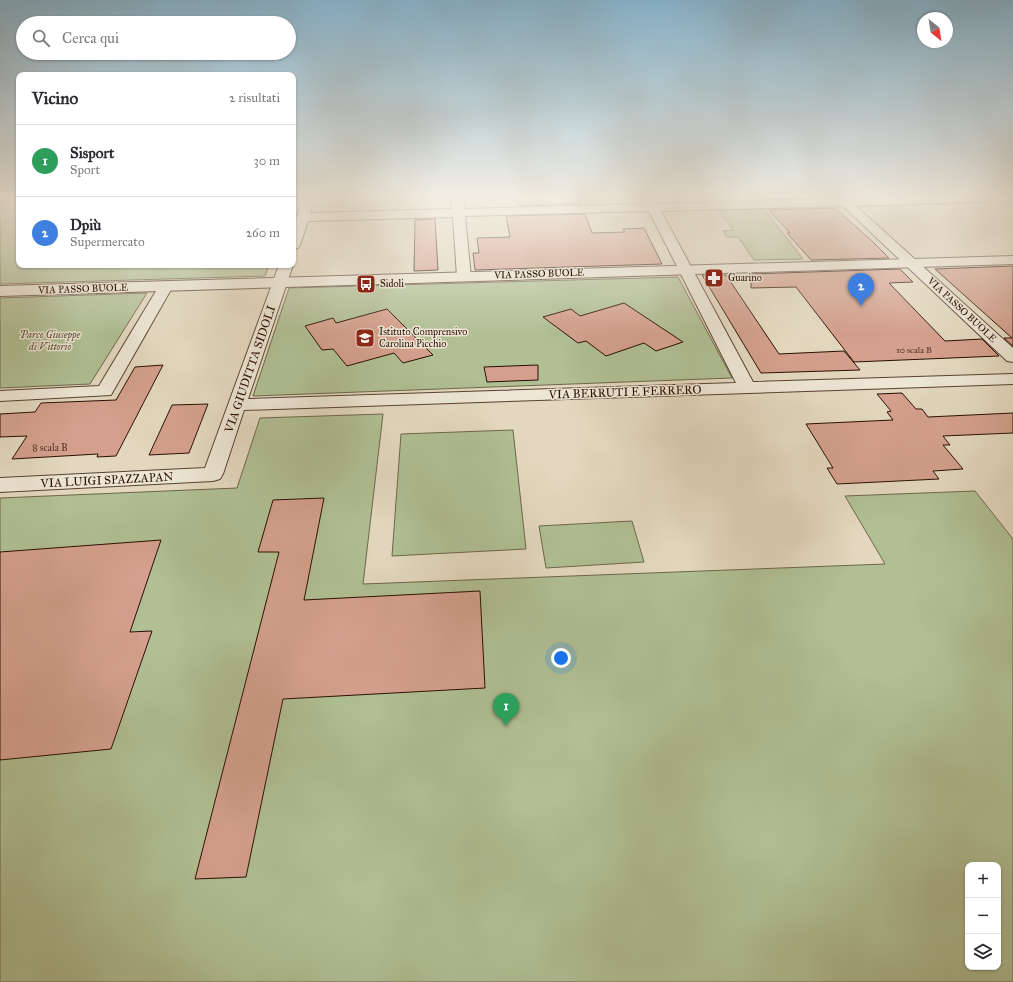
<!DOCTYPE html>
<html lang="it">
<head>
<meta charset="utf-8">
<style>
	body { margin:0; font-family:"IM FELL Great Primer",serif; background:#f2f2f3; color:#2b2b33 }
	.controls { position:absolute; right:12px; bottom:12px; display:grid; overflow:hidden; border-radius:8px; box-shadow:0 1px 3px #0004 }
	.controls button { width:36px; height:36px; display:grid; place-items:center; padding:0; border:0; border-bottom:1px solid #e1e1e2; background:#fff; color:#2b2b33; font:20px sans-serif }
	.compass { position:absolute; left:917px; top:12px; width:36px; height:36px; border-radius:50%; background:#fff; box-shadow:0 1px 3px #0004; rotate:150deg }
	.you { position:absolute; left:561px; top:658px; width:14px; height:14px; margin:-10px; border:3px solid #fff; border-radius:50%; background:#1a73e8; box-shadow:0 0 0 6px #1a73e833 }
	.badge { display:grid; place-items:center; width:26px; height:26px; border-radius:50%; background:#d93025; color:#fff; font-size:13px; font-weight:700 }
	.pin { position:absolute; translate:-50% -33px; filter:drop-shadow(0 1px 2px #0008) }
	.pin::after { content:''; position:absolute; top:21px; width:14px; height:12px; background:inherit; clip-path:polygon(0 0,100% 0,50% 100%) }
	.list { margin:0; padding:0; list-style:none }
	h2 { display:flex; justify-content:space-between; align-items:center; height:52px; margin:0; padding:0 16px; font-size:17px }
	h2 small { font-size:13px; font-weight:400; color:#7c7c81 }
	.list li { display:grid; grid-template-columns:26px 1fr auto; gap:12px; align-items:center; box-sizing:border-box; height:72px; padding:0 16px; border-top:1px solid #e1e1e2 }
	.list b { display:block; font-size:15px; white-space:nowrap }
	.list p { margin:0; font-size:13px; white-space:nowrap; color:#7c7c81 }
	.list em { font-size:13px; font-style:normal; color:#7c7c81 }
	.icon { flex:none; width:22px; height:22px; fill:none; stroke:currentColor; stroke-width:2; stroke-linecap:round; stroke-linejoin:round }
	.map { position:relative; flex:none; width:1013px; height:982px; overflow:hidden }
	.search { position:absolute; background:#fff; box-shadow:0 1px 3px #0004; left:16px; top:16px; width:280px; height:44px; display:flex; align-items:center; gap:10px; box-sizing:border-box; padding:0 14px; border-radius:22px; color:#7c7c81; font-size:15px }
	.panel { position:absolute; background:#fff; box-shadow:0 1px 3px #0004; left:16px; top:72px; width:280px; height:196px; border-radius:8px }
	.map>svg:first-child { display:block }
	.green { fill:#b0bf94; stroke:#6d674b; fill-rule:evenodd }
	.building { fill:#d4a08d; stroke:#2a0f02 }
	.lines { fill:none; stroke-linecap:round; stroke-linejoin:round }
	.minor-casing { stroke:#584131; stroke-width:2 }
	.tertiary-casing { stroke:#584131; stroke-width:2 }
	.minor { fill:#ede6d5; fill-rule:evenodd }
	.tertiary { fill:#ede6d5; fill-rule:evenodd }
	.labels { text-anchor:middle; dominant-baseline:central; stroke-width:3; stroke-linejoin:round; paint-order:stroke }
	.far-number-label { font-size:9px; fill:#543325 }
	.far-street-label { font-size:10px; fill:#2a0f02; stroke:#ede6d5 }
	.far-poi-label { font-size:10px; fill:#2a0f02; stroke:#ede6d5; text-anchor:start }
	.far-park-label { font-size:10px; font-style:italic; fill:#594d35; stroke:#ede6d5 }
	.number-label { font-size:10px; fill:#543325 }
	.street-label { font-size:12px; fill:#2a0f02; stroke:#ede6d5 }
</style>
</head>
<body>
<div class="map">
<svg width="1013" height="982" viewBox="0 0 1013 982">
	<rect width="100%" height="100%" fill="#e3d8bf"/>
	<filter id="stains"><feTurbulence type="fractalNoise" baseFrequency=".005" numOctaves="4"/><feColorMatrix values="0 0 0 0 .2 0 0 0 0 .09 0 0 0 0 .02 0 0 0 .5 -.17"/></filter>
	<radialGradient id="worn" r=".72"><stop offset=".6" stop-color="#630" stop-opacity="0"/><stop offset="1" stop-color="#630" stop-opacity=".3"/></radialGradient>
	<!-- green -->
	<path class="green" d="M 0,196 L 19,196 L 19,265 L 269,265 L 265,276 L 0,284 Z
		M 764,209 L 803,259 L 754,260 L 738,237 L 727,237 L 723,231 L 733,230 L 719,210 Z
		M 678,277 L 732,378 L 253,396 L 289,288 Z
		M 147,293 L 90,384 L 0,388 L 0,298 Z
		M 383,414 L 363,584 L 885,564 L 845,496 L 975,491 L 1013,539 L 1013,982 L 0,982 L 0,498 L 237,488 L 260,418 ZM 968,865 L 998,865 L 998,967 L 968,967 Z
		M 513,430 L 526,549 L 392,556 L 401,434 Z
		M 632,521 L 644,562 L 546,568 L 539,526 Z"/>
	<!-- building -->
	<path class="building" d="M 515,196 L 577,196 L 581,204 L 519,206 Z
		M 758,196 L 823,196 L 825,198 L 760,200 Z
		M 835,208 L 872,241 L 889,258 L 811,260 L 787,233 L 790,233 L 769,210 Z
		M 585,214 L 592,233 L 625,232 L 623,229 L 644,228 L 662,264 L 475,270 L 473,253 L 479,253 L 477,238 L 510,237 L 506,216 Z
		M 435,219 L 438,270 L 414,271 L 415,220 Z
		M 1013,266 L 1013,346 L 1004,338 L 1012,338 L 935,269 Z
		M 900,269 L 913,282 L 889,283 L 945,341 L 982,339 L 999,356 L 854,362 L 796,287 L 751,288 L 751,274 Z
		M 702,275 L 726,275 L 779,354 L 844,351 L 860,370 L 761,373 Z
		M 624,303 L 683,342 L 656,351 L 644,343 L 606,356 L 586,341 L 578,343 L 543,317 L 571,309 L 580,316 Z
		M 387,309 L 433,355 L 403,363 L 394,353 L 347,366 L 333,349 L 322,350 L 305,326 L 333,318 L 336,323 Z
		M 163,365 L 116,456 L 97,457 L 98,454 L 12,459 L 27,436 L 0,437 L 0,414 L 35,412 L 41,403 L 116,400 L 135,367 Z
		M 538,365 L 538,380 L 487,382 L 484,367 Z
		M 902,393 L 916,409 L 922,409 L 928,417 L 1013,413 L 1013,433 L 943,436 L 950,445 L 943,445 L 963,469 L 933,471 L 939,479 L 837,484 L 827,468 L 833,468 L 806,424 L 893,420 L 887,412 L 891,411 L 877,394 Z
		M 208,404 L 189,453 L 149,455 L 172,405 Z
		M 324,498 L 304,600 L 480,591 L 485,688 L 283,699 L 246,877 L 195,879 L 279,552 L 258,552 L 273,500 Z
		M 161,540 L 130,632 L 152,631 L 111,749 L 0,760 L 0,552 Z"/>
	<g class="lines">
		<defs>
			<path id="minor" d="M 304,196 L 316,196 L 310,213 L 452,209 L 451,196 L 463,196 L 464,209 L 645,204 L 642,196 L 652,196 L 657,204 L 836,199 L 836,196 L 846,196 L 849,199 L 1012,196 L 1013,198 L 1011,200 L 1007,201 L 856,206 L 1013,348 L 1013,362 L 1007,361 L 843,206 L 661,211 L 753,382 L 1013,374 L 1013,384 L 244,410 L 223,474 L 220,479 L 213,481 L 0,492 L 0,478 L 205,468 L 279,265 L 293,265 L 248,399 L 736,383 L 649,211 L 465,216 L 471,277 L 469,280 L 464,281 L 459,280 L 457,277 L 453,217 L 308,221 L 300,245 L 298,248 L 293,249 L 293,227 Z
				M 166,282 L 171,283 L 173,286 L 111,395 L 0,401 L 0,391 L 99,386 L 159,286 L 161,283 Z"/>
			<path id="tertiary" d="M 1013,256 L 1013,264 L 0,296 L 0,286 Z"/>
		</defs>
		<!-- minor casing -->
		<use href="#minor" class="minor-casing"/>
		<!-- tertiary casing -->
		<use href="#tertiary" class="tertiary-casing"/>
		<!-- minor -->
		<use href="#minor" class="minor"/>
		<!-- tertiary -->
		<use href="#tertiary" class="tertiary"/>
	</g>
	<!-- sky -->
	<linearGradient id="sky" x2="0" y2="1"><stop stop-color="#87b6d1"/><stop offset="0.59" stop-color="#f2ede2"/><stop offset="1" stop-color="#f2ede2" stop-opacity="0"/></linearGradient>
	<rect width="1013" height="334" fill="url(#sky)"/>
	<!-- icons -->
	<defs>
		<symbol id="pharmacy-square" viewBox="-11 -11 22 22"><rect x="-9" y="-9" width="18" height="18" rx="4" fill="#8f2418" stroke="#ede6d5"/><path d="M-2-6h4v4h4v4h-4v4h-4v-4h-4v-4h4Z" fill="#fff"/></symbol>
		<symbol id="bus-square" viewBox="-11 -11 22 22"><rect x="-9" y="-9" width="18" height="18" rx="4" fill="#8f2418" stroke="#ede6d5"/><path d="M-5-6H5V4H4V6H2V4H-2V6H-4V4H-5ZM-3.5-4V0h7V-4ZM-3.5 1.2v1.5H-2V1.2ZM2 1.2v1.5H3.5V1.2Z" fill="#fff"/></symbol>
		<symbol id="school-square" viewBox="-11 -11 22 22"><rect x="-9" y="-9" width="18" height="18" rx="4" fill="#8f2418" stroke="#ede6d5"/><path d="M0-5L7-2L0 1L-7-2ZM-4 1L0 2.5L4 1V4Q0 6-4 4Z" fill="#fff"/></symbol>
	</defs>
	<g fill-rule="evenodd">
		<use href="#pharmacy-square" x="703" y="267" width="22" height="22"/>
		<use href="#bus-square" x="355" y="273" width="22" height="22"/>
		<use href="#school-square" x="354" y="327" width="22" height="22"/>
	</g>
	<g class="labels">
		<!-- far-number labels -->
		<g class="far-number-label">
			<text x="914" y="349">10 scala B</text>
		</g>
		<!-- far-street labels -->
		<g class="far-street-label">
			<text transform="translate(539 274) rotate(-2)">VIA PASSO BUOLE</text>
			<text transform="translate(83 289) rotate(-2)">VIA PASSO BUOLE</text>
			<text transform="translate(962 310) rotate(43)">VIA PASSO BUOLE</text>
		</g>
		<!-- far-poi labels -->
		<g class="far-poi-label">
			<text x="728" y="278">Guarino</text>
			<text x="380" y="284">Sidoli</text>
			<text x="379" y="332">Istituto Comprensivo<tspan x="379" dy="12">Carolina Picchio</tspan></text>
		</g>
		<!-- far-park labels -->
		<g class="far-park-label">
			<text x="50" y="335">Parco Giuseppe<tspan x="50" dy="12">di Vittorio</tspan></text>
		</g>
		<!-- number labels -->
		<g class="number-label">
			<text x="50" y="448">8 scala B</text>
		</g>
		<!-- street labels -->
		<g class="street-label">
			<text transform="translate(250 369) rotate(-71)">VIA GIUDITTA SIDOLI</text>
			<text transform="translate(625 392) rotate(-2)">VIA BERRUTI E FERRERO</text>
			<text transform="translate(107 480) rotate(-3)">VIA LUIGI SPAZZAPAN</text>
		</g>
	</g>
	<rect width="100%" height="100%" filter="url(#stains)"/>
	<rect width="100%" height="100%" fill="url(#worn)"/>
</svg>
<div class="controls">
<button>+</button>
<button>−</button>
<button><svg class="icon" aria-label="layers" viewBox="0 0 24 24"><path d="M12 4l9 5-9 5-9-5zM3 14l9 5 9-5"/></svg></button>
</div>
<svg class="compass" viewBox="-18 -18 36 36"><path d="M0-13l5 13h-10z" fill="#e53935"/><path d="M0 13l5-13h-10z" fill="#7c7c81"/></svg>
<div class="you"></div>
<div class="pin badge" style="left:506px;top:726px;background:#2e9e5b">1</div>
<div class="pin badge" style="left:861px;top:306px;background:#3f7fe0">2</div>
<div class="search"><svg class="icon" aria-label="search" viewBox="0 0 24 24"><circle cx="10" cy="10" r="6"/><path d="M15 15l6 6"/></svg>Cerca qui</div>
<section class="panel">
<h2>Vicino<small>2 risultati</small></h2>
<ul class="list">
<li><span class="badge" style="background:#2e9e5b">1</span><div><b>Sisport</b><p>Sport</p></div><em>30 m</em></li>
<li><span class="badge" style="background:#3f7fe0">2</span><div><b>Dpiù</b><p>Supermercato</p></div><em>260 m</em></li>
</ul>
</section>
</div>
</body>
</html>
